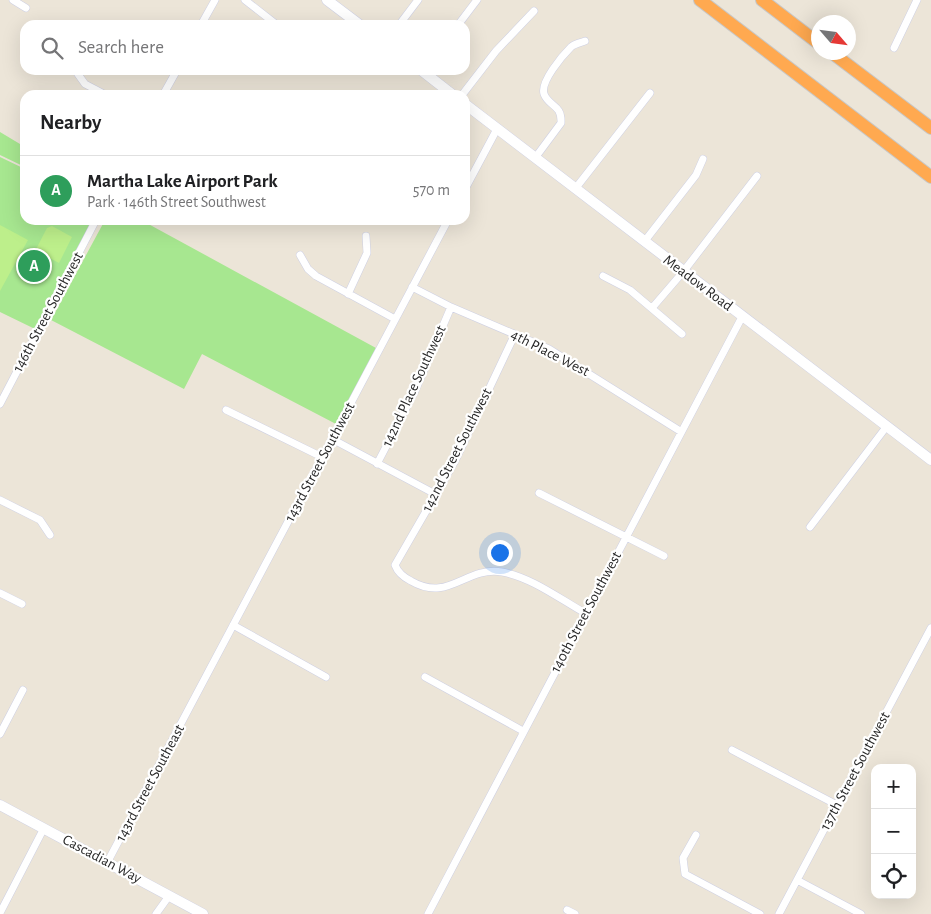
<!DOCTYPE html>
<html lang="en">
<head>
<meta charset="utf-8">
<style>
	body { margin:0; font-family:"Alegreya Sans",sans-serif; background:#f6f6f6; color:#202124 }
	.controls { position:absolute; right:15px; bottom:15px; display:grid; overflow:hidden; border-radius:10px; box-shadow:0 5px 20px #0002 }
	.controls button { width:45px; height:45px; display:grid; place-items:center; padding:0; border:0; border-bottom:1px solid #e0e0e0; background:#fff; color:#202124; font:25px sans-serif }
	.compass { position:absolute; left:811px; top:15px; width:45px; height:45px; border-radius:50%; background:#fff; box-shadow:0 5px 20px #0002; rotate:118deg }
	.you { position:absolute; left:499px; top:552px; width:18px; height:18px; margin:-12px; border:4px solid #fff; border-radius:50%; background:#1a73e8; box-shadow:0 0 0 8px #1a73e833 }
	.badge { display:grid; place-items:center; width:32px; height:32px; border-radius:50%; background:#3249ff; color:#fff; font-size:16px; font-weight:700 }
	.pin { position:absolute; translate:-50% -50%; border:2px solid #fff; box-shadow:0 1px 5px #0006 }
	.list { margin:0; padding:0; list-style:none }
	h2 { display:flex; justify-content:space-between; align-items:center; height:65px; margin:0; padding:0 20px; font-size:21px }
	h2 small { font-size:16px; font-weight:400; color:#757577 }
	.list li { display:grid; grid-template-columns:32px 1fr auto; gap:15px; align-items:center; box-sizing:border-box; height:70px; padding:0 20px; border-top:1px solid #e0e0e0 }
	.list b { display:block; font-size:19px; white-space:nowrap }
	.list p { margin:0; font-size:16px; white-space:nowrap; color:#757577 }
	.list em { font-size:16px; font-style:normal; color:#757577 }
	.icon { flex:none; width:28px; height:28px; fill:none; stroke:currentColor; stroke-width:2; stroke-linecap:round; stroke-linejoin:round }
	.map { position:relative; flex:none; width:931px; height:914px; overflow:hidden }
	.search { position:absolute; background:#fff; box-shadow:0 5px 20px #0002; left:20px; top:20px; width:450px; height:55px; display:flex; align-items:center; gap:12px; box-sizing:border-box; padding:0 18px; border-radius:15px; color:#757577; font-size:19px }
	.panel { position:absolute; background:#fff; box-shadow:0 5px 20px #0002; left:20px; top:90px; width:450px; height:135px; border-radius:15px }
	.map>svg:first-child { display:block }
	.green { fill:#a7e790 }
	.pitch { fill:#bdef8b }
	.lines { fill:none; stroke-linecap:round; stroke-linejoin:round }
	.street-casing { stroke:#ced0e3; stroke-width:8 }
	.secondary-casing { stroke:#ced0e3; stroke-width:11 }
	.highway-casing { stroke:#c7c7c7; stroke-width:14 }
	.street { stroke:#fff; stroke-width:7 }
	.secondary { stroke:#fff; stroke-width:10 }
	.highway { stroke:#ffa950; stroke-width:12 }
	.labels { text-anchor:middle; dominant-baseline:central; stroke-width:4.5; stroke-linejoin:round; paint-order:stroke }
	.street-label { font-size:15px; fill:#282828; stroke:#fff }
</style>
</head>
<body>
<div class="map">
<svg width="931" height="914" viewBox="0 0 931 914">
	<rect width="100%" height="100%" fill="#ece5d8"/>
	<!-- green -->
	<path class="green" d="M 0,132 L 25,147 L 25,167 L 0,155 Z
		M 0,157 L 25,169 L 25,220 L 93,220 L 35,329 L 0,312 Z
		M 105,220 L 141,220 L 376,348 L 336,424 L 202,354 L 184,389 L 51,320 Z"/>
	<!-- pitch -->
	<path class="pitch" d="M 0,225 L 28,240 L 0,291 Z
		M 52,226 L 72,237 L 59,263 L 48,257 L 45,261 L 33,255 L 47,228 Z"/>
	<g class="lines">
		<defs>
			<path id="street" d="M 13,0 L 26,8
				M 245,0 L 277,25
				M 201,25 L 215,0
				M 399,25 L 418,0
				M 458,25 L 477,0
				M 894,48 L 917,0
				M 75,70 L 85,84 L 106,95
				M 163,95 L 177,70
				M 462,95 L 496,51 L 534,11
				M 535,158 L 561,123 C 562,104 549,107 544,94 C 540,82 562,56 571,47 C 574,44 580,43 585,41
				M 465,189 L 497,129
				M 575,189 L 650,93
				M 644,242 L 696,175 L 703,159
				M 300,255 L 308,269 L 316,276 L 395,319
				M 603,276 L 630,290 L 682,334
				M 412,287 L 451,307 L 549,349 L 680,431
				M 348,294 L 367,253 L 366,236
				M 652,308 L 683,272 L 757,176
				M 515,334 L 455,461 L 395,565 C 398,573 403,577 411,581 C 449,603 465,566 502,572 C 531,577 560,599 585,613
				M 0,404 L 96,220
				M 226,410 L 322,457
				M 332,439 L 437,495
				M 377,464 L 415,391 L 451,307
				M 539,493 L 664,556
				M 0,500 L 40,520 L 50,535
				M 810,527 L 887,426
				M 0,593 L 22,604
				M 233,625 L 326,677
				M 425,677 L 523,731
				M 0,734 L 23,690
				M 732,750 L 837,805
				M 696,835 L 683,858 L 685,874 L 760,914
				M 108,861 L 448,220
				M 797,880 L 861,914
				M 567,910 L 575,914
				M 0,913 L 44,828
				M 156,914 L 169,896
				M 428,914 L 742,317
				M 779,914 L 931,628"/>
			<path id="secondary" d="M 327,0 L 360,25
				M 421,70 L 453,95
				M 465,104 L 931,460
				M 0,805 L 203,914"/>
			<path id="highway" d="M 700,0 L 931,177
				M 762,0 L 818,43
				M 831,52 L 931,128"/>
		</defs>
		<!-- street casing -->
		<use href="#street" class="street-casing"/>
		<!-- secondary casing -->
		<use href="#secondary" class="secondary-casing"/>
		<!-- highway casing -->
		<use href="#highway" class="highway-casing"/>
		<!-- street -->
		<use href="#street" class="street"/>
		<!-- secondary -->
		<use href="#secondary" class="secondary"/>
		<!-- highway -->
		<use href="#highway" class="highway"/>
	</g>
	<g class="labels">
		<!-- street labels -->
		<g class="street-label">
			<text transform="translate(698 283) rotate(37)">Meadow Road</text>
			<text transform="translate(48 312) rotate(-62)">146th Street Southwest</text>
			<text transform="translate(550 353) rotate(27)">4th Place West</text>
			<text transform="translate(414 386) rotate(-65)">142nd Place Southwest</text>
			<text transform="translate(457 450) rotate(-63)">142nd Street Southwest</text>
			<text transform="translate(320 462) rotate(-62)">143rd Street Southwest</text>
			<text transform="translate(586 612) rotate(-62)">140th Street Southwest</text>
			<text transform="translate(855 771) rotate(-62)">137th Street Southwest</text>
			<text transform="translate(150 783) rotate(-62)">143rd Street Southeast</text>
			<text transform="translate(102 859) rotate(28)">Cascadian Way</text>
		</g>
	</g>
</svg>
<div class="controls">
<button>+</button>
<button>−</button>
<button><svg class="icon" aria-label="locate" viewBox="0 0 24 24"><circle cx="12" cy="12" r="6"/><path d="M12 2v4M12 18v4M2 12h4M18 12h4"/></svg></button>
</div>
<svg class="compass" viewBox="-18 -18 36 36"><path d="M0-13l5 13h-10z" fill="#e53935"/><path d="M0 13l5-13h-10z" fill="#757577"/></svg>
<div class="you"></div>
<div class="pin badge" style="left:34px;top:266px;background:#2e9e5b">A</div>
<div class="search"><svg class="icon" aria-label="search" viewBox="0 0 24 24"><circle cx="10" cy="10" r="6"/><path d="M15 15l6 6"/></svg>Search here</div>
<section class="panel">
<h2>Nearby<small></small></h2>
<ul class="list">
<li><span class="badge" style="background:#2e9e5b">A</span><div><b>Martha Lake Airport Park</b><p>Park · 146th Street Southwest</p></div><em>570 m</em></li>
</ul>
</section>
</div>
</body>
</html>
